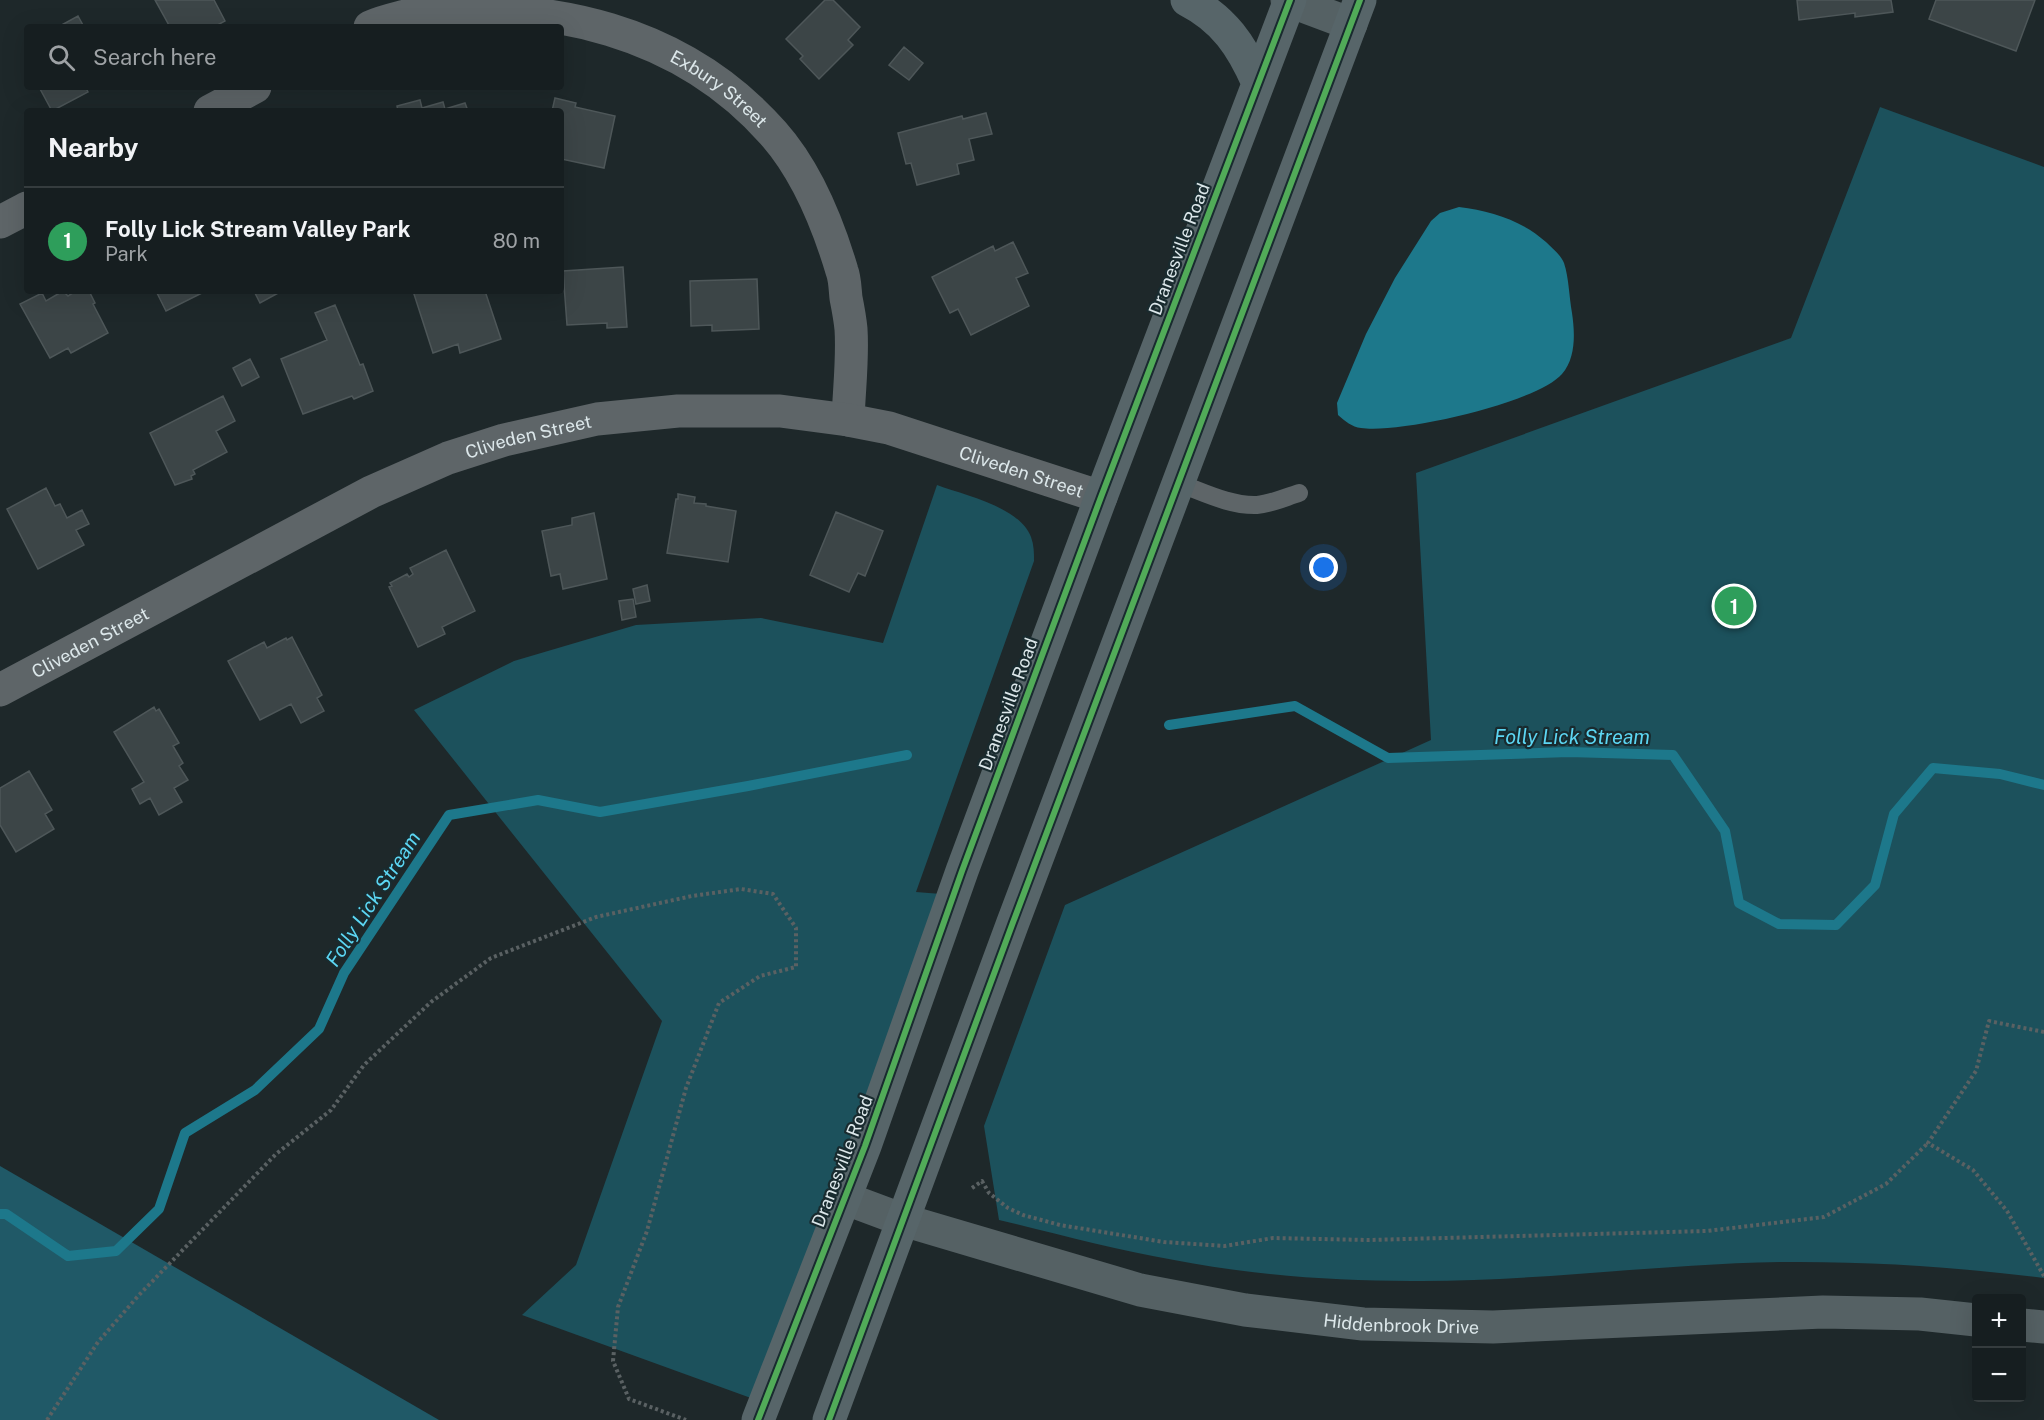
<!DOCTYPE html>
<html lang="en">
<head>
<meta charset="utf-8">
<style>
	body { margin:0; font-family:"Public Sans",sans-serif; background:#1f2729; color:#f1f3f6 }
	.controls { position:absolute; right:18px; bottom:18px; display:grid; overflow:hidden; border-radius:6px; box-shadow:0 6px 24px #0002 }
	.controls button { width:54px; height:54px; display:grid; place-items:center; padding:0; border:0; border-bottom:2px solid #353c3e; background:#161e20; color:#f1f3f6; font:30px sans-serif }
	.you { position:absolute; left:1324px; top:568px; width:21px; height:21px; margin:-15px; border:4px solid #fff; border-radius:50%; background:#1a73e8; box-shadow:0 0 0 9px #1a73e833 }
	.badge { display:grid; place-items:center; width:39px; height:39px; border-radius:50%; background:#9aa4a7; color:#fff; font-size:20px; font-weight:700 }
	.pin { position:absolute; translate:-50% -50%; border:3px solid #fff; box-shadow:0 2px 6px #0006 }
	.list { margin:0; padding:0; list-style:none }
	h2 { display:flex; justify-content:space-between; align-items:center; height:78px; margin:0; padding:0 24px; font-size:26px }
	h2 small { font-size:20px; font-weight:400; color:#9ea2a5 }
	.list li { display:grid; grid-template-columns:39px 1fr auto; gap:18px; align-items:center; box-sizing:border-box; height:108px; padding:0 24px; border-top:2px solid #353c3e }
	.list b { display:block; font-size:22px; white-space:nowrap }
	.list p { margin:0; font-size:20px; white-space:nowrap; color:#9ea2a5 }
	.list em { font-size:20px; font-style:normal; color:#9ea2a5 }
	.icon { flex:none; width:33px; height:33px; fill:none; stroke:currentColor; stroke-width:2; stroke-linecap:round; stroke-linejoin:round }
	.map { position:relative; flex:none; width:2044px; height:1420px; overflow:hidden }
	.search { position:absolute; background:#161e20; box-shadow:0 6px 24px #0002; left:24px; top:24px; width:540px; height:66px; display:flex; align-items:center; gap:15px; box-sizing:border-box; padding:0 21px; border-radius:6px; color:#9ea2a5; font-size:22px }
	.panel { position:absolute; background:#161e20; box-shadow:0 6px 24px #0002; left:24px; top:108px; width:540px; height:186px; border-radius:6px }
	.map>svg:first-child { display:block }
	.green { fill:#1c515c }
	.forest { fill:#205967 }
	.water { fill:#1d788b }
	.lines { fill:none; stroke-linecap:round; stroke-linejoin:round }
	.stream { stroke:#1d788b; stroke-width:10 }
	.building { fill:#3c4547; stroke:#4e5759; stroke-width:1.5 }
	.path { stroke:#5a6163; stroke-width:4; stroke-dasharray:3 3; stroke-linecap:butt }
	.lane { stroke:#5e6568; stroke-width:18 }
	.street { stroke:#5e6568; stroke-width:33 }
	.secondary { stroke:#556164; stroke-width:33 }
	.primary { stroke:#576569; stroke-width:33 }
	.cycleway-casing { stroke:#192b2f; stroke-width:10 }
	.cycleway { stroke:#51ab58; stroke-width:6 }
	.labels { text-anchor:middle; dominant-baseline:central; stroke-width:4.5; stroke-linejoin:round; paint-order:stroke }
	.street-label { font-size:18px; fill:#dce7ea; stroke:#192b2f }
	.water-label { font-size:20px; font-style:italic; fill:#5cd6f3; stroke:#192b2f }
</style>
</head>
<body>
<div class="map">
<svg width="2044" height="1420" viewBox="0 0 2044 1420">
	<rect width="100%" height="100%" fill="#1e282a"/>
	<!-- green -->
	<path class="green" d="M 1880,107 L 2044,167 L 2044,1278 C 1956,1267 1869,1261 1780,1262 C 1657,1264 1535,1282 1411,1281 C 1332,1281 1252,1275 1174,1260 C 1115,1250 1058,1234 999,1220 L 984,1126 L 1065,905 L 1431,740 L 1416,473 L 1791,338 Z
		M 937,485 C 964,495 1020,507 1031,537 C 1034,545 1034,553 1034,561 L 916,892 L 954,895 L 773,1406 L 522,1315 L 576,1265 L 662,1021 L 414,710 L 514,661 L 636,625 L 761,618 L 883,643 Z"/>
	<!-- forest -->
	<path class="forest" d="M 0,1166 L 439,1420 L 0,1420 Z"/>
	<!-- water -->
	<path class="water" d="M 1459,207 C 1491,211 1521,220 1546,242 C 1552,248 1561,255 1564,263 C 1569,278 1569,297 1572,313 C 1575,333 1576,358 1562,374 C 1537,403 1399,434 1361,428 C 1352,427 1345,421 1338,415 L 1337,403 L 1366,334 L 1395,278 L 1431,221 L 1440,213 Z"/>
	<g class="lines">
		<!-- stream -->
		<path class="stream" d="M 1169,725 L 1295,706 L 1388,758 L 1569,752 L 1673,755 L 1725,831 L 1739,903 L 1779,924 L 1836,925 L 1875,885 L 1894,814 L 1933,768 L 2000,774 L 2044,785
			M 0,1214 L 6,1214 L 68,1256 L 116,1251 L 159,1209 L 185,1133 L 255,1090 L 319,1029 L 344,973 L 449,815 L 538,800 L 600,812 L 748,786 L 907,755"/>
	</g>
	<!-- building -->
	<path class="building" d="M 155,0 L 214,0 L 225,21 L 214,27 L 170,27 Z
		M 825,0 L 833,0 L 860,27 L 848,40 L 853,45 L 819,79 L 800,59 L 803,56 L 786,39 Z
		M 1797,0 L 1891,0 L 1893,12 L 1855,17 L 1855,13 L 1799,20 Z
		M 1936,0 L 2035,0 L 2016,51 L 1929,19 Z
		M 78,16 L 84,27 L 58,27 Z
		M 904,47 L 923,63 L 909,80 L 889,65 Z
		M 39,87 L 87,87 L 86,88 L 88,92 L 52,111 Z
		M 555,98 L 576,103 L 575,107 L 615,116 L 604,168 L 561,159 L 561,111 L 552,111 Z
		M 420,100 L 422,108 L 443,102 L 445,109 L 465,103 L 468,111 L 398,111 L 397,106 Z
		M 986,113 L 992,134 L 969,139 L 974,160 L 957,164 L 959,174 L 917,185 L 911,163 L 906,164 L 898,133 L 962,116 L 963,119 Z
		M 1013,242 L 1028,273 L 1016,278 L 1029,306 L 971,335 L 958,309 L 950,313 L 932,277 L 993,246 L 995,251 Z
		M 623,267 L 627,327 L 607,328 L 607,323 L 567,325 L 563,271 Z
		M 757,279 L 759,329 L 712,331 L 712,325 L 691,326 L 690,281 Z
		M 63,291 L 68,296 L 76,291 L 89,291 L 95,303 L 93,304 L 108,333 L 71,353 L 68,348 L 50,358 L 20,304 L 42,293 L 46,301 Z
		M 156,291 L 204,291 L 204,292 L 166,311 Z
		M 254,291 L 279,291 L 280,292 L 260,303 Z
		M 413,291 L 485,291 L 501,339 L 460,353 L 458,344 L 433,353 Z
		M 335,305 L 360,365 L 363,364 L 373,391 L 354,399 L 352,396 L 303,414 L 281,359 L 327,340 L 315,313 Z
		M 250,359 L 259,377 L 242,386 L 233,368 Z
		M 223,396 L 235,421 L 216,431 L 227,452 L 193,470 L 195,474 L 191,476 L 192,479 L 175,485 L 150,433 Z
		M 46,488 L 55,506 L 60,504 L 67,518 L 82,510 L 89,524 L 76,530 L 84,545 L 38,569 L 7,509 Z
		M 678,494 L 695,497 L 694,503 L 706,504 L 706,506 L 736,511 L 728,562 L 667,553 L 676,499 L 678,499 Z
		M 836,512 L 883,531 L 865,576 L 858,573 L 849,592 L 810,575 Z
		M 594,513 L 607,579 L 563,589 L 560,574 L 551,576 L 542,531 L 572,525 L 572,518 Z
		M 446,550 L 475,611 L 442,627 L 445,634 L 418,647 L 389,587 L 392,586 L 390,583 L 407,574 L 409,577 L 413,574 L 410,568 Z
		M 647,585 L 650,601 L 636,604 L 633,589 Z
		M 633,599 L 636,617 L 622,620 L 619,601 Z
		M 292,637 L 322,695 L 317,698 L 324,711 L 301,723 L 291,704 L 260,720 L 228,661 L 264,642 L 267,648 L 286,638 L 287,640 Z
		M 154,707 L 156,711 L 159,709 L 179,743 L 173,746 L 183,763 L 179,766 L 188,780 L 174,788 L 182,802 L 159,815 L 150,798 L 140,804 L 132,789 L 144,782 L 114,732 Z
		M 29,771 L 52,810 L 45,814 L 54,829 L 16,852 L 0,825 L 0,788 Z"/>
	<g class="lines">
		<!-- path -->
		<path class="path" d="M 2044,1032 L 1989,1021 L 1976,1071 L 1928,1143 L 1973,1170 L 2007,1211 L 2044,1276
			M 972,1188 L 982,1181 L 989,1193 L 1008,1208 L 1023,1215 L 1060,1225 L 1164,1242 L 1225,1246 L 1273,1238 L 1368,1240 L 1707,1231 L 1824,1217 L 1886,1184 L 1928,1143
			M 47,1420 L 98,1342 L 139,1295 L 276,1154 L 331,1110 L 364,1065 L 431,1002 L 491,958 L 596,917 L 692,896 L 741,889 L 773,894 L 796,928 L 796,967 L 760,976 L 719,1003 L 686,1088 L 647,1231 L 618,1307 L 613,1361 L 629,1399 L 686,1420"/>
		<!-- lane -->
		<path class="lane" d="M 1178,483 C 1203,492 1230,506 1257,505 C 1271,504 1286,497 1299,493"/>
		<!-- street -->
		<g class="street">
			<path id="s1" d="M 370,27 C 383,21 399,18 413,14 C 549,0 682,30 773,133 C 806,170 828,224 842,271 C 845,279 845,289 846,298 C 848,308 850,319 851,329 C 853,359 849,390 848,420"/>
			<path d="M 210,111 L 255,87"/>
			<path d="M 0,222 L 27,208"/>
			<path id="s2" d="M 0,690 L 371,492 L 448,458 L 504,440 L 597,419 L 678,411 L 780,411 L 848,420 L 889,428 L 1101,497"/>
		</g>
		<!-- secondary -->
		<g class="secondary">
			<path d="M 1287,0 L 1351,24"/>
			<path id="s3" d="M 844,1198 L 903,1220 L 1140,1290 L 1245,1310 L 1363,1324 L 1493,1327 L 1823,1312 L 1920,1314 L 1976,1320"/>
			<path d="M 2022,1325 L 2044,1327"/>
		</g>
		<!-- primary -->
		<path class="primary" d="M 1187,0 C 1224,19 1242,46 1258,83
			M 758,1420 L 865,1146 L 962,871 L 1101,497 L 1290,0
			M 829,1420 L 1012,925 L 1360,0"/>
		<defs>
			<path id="cycleway" d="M 758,1420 L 865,1146 L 962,871 L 1101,497 L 1290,0
				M 829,1420 L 1012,925 L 1360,0"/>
		</defs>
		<!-- cycleway casing -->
		<use href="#cycleway" class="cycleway-casing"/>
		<!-- cycleway -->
		<use href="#cycleway" class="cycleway"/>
	</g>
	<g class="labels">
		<!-- street labels -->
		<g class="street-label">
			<text stroke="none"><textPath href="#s1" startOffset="369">Exbury Street</textPath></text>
			<text transform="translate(1179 249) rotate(-69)">Dranesville Road</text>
			<text stroke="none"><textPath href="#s2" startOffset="588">Cliveden Street</textPath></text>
			<text stroke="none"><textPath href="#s2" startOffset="1092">Cliveden Street</textPath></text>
			<text stroke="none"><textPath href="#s2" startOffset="102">Cliveden Street</textPath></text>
			<text transform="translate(1008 704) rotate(-70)">Dranesville Road</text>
			<text transform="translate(842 1161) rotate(-69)">Dranesville Road</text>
			<text stroke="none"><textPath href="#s3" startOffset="574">Hiddenbrook Drive</textPath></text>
		</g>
		<!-- water labels -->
		<g class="water-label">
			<text x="1572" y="737">Folly Lick Stream</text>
			<text transform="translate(373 899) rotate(-57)">Folly Lick Stream</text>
		</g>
	</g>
</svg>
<div class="controls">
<button>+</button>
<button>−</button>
</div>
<div class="you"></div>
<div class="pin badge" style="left:1734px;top:606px;background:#2e9e5b">1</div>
<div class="search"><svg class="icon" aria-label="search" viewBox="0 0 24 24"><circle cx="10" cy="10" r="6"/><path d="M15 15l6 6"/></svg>Search here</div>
<section class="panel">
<h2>Nearby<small></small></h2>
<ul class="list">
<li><span class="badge" style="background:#2e9e5b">1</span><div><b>Folly Lick Stream Valley Park</b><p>Park</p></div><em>80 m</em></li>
</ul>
</section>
</div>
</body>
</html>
